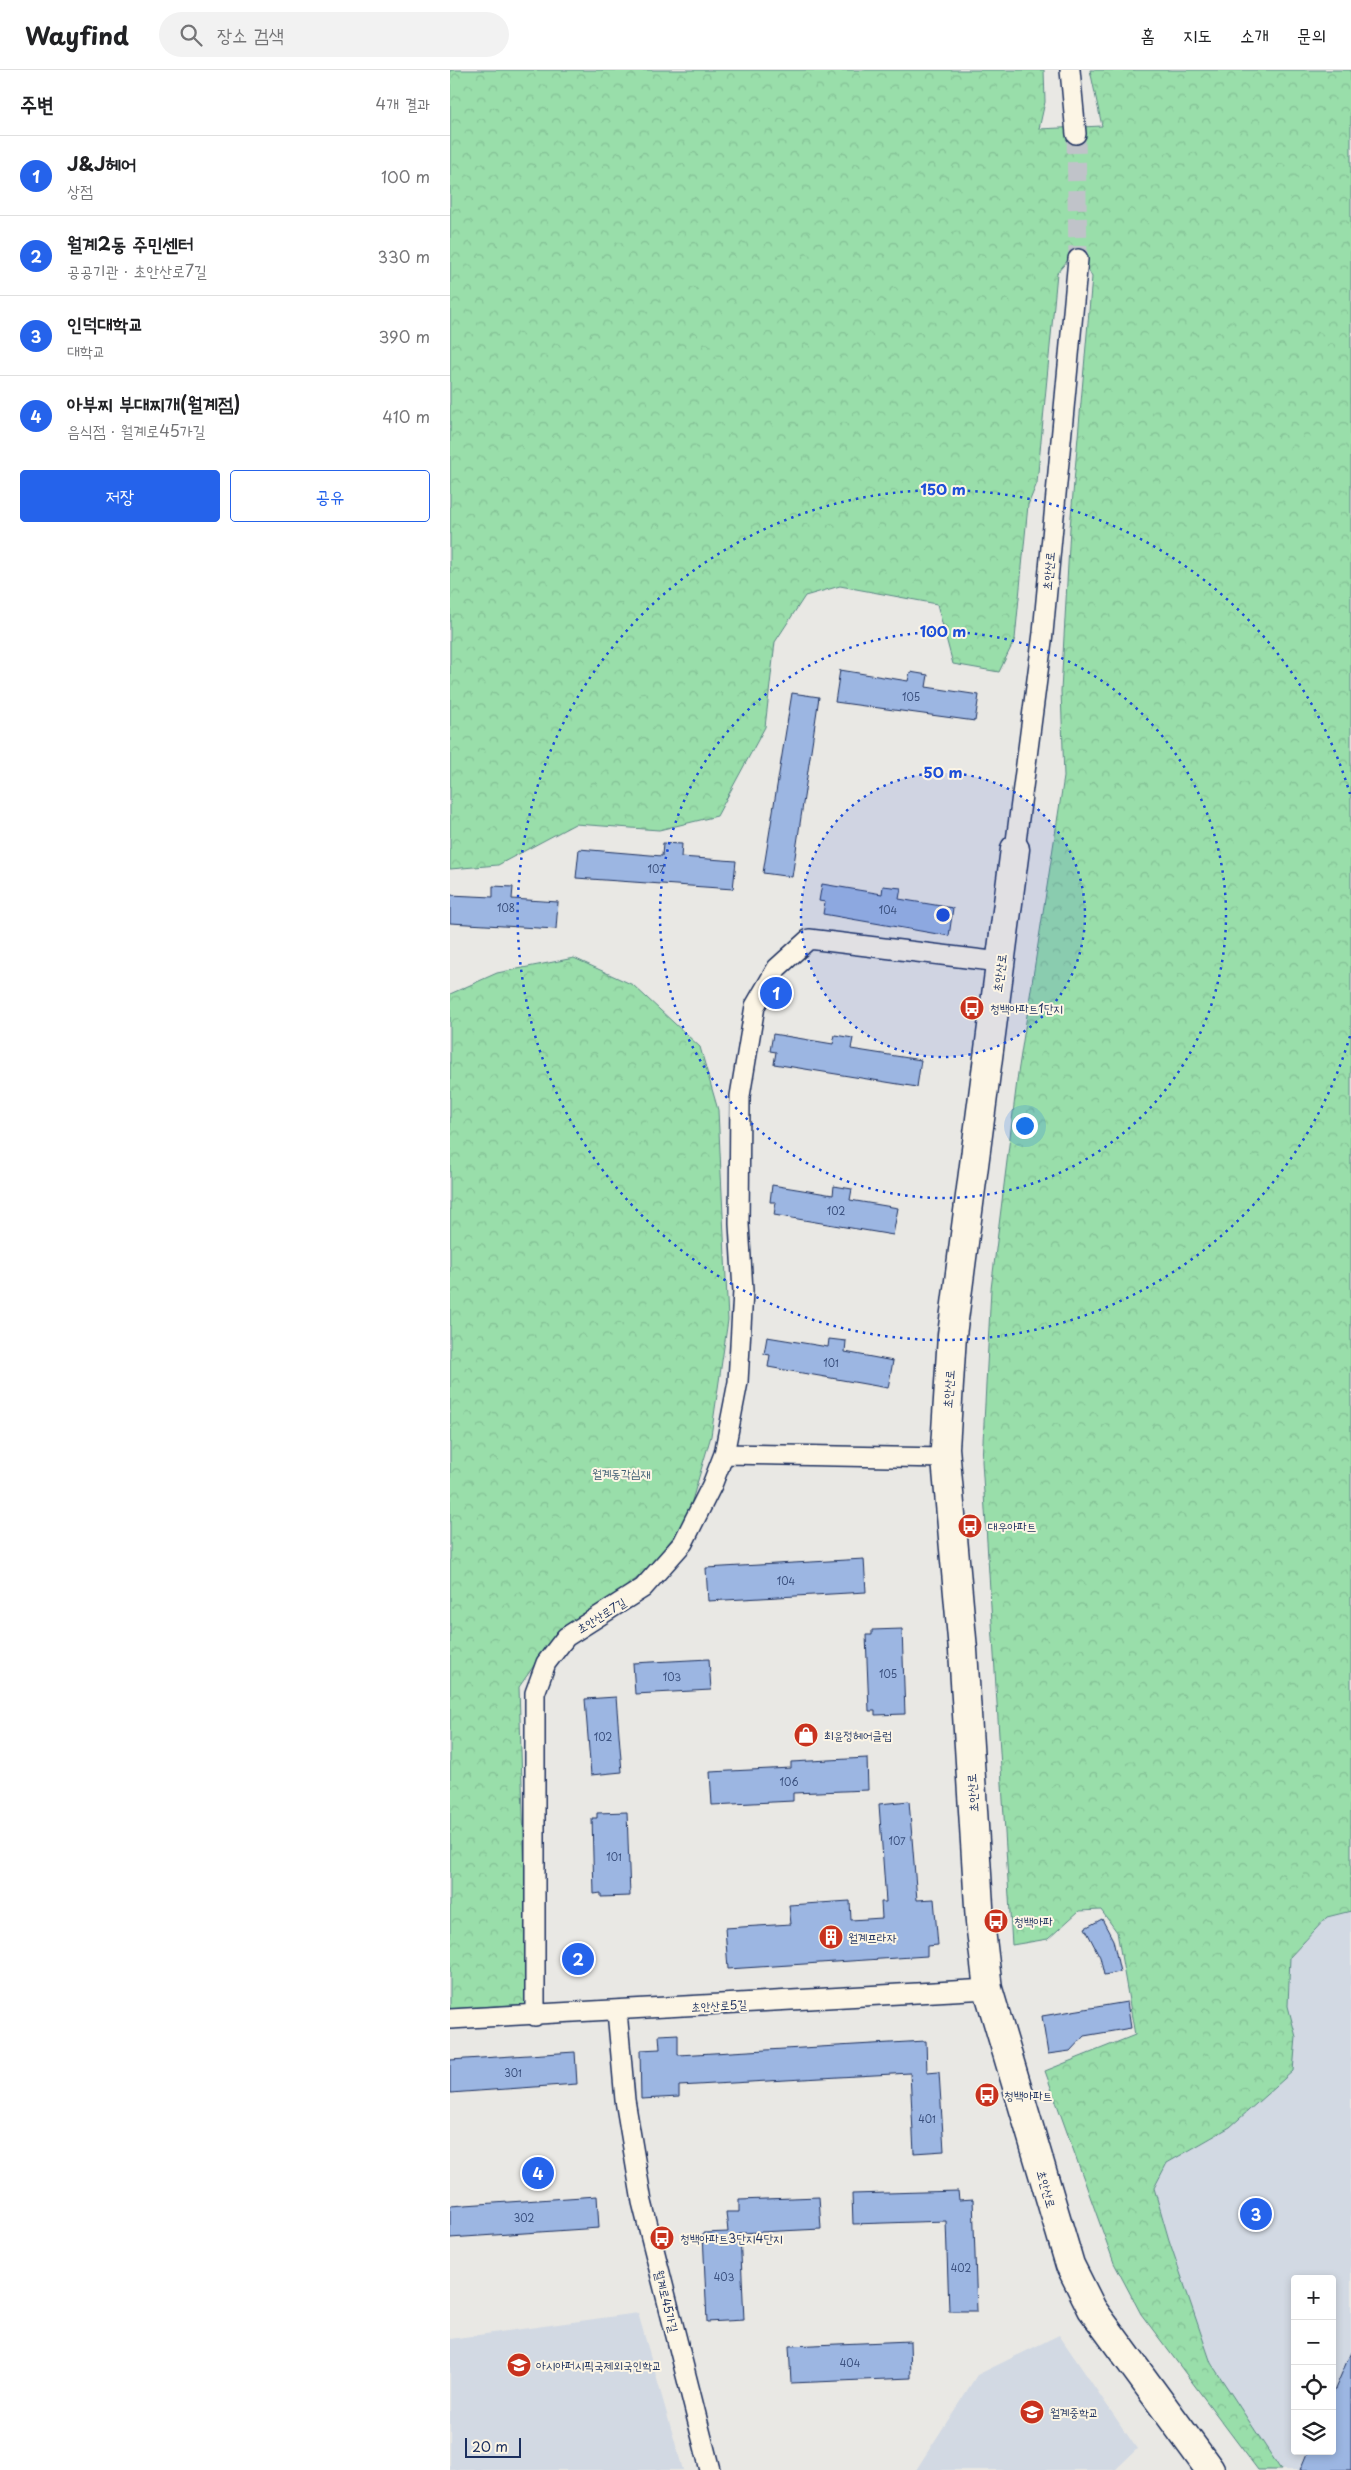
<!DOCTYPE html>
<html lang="ko">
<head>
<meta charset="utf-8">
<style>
	body { margin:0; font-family:"Playpen Sans","Poor Story",sans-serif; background:#f2f2f2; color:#202124 }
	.controls { position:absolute; right:15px; bottom:15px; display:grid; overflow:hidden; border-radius:5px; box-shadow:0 2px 8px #0003 }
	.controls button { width:45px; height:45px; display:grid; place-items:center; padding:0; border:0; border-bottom:1px solid #e0e0e0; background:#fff; color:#202124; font:25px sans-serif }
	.scale { position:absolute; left:15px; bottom:12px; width:56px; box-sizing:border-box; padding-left:5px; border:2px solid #1b2f5e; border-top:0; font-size:14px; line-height:18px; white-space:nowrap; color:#1b2f5e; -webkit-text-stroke:4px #fcf5e5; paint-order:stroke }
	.you { position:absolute; left:574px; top:1055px; width:18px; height:18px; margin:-12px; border:4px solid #fff; border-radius:50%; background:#1a73e8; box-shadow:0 0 0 8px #1a73e833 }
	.badge { display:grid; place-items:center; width:32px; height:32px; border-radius:50%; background:#2563eb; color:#fff; font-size:16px; font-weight:700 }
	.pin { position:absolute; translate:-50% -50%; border:2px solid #fff; box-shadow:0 1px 5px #0006 }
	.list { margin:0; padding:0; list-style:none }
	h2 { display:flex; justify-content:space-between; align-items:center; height:65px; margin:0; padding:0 20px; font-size:21px }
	h2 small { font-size:16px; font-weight:400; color:#757577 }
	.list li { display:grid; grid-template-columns:32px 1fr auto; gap:15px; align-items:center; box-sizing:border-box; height:80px; padding:0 20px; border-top:1px solid #e0e0e0 }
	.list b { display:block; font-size:19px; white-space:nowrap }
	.list p { margin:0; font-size:16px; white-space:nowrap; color:#757577 }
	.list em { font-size:16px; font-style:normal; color:#757577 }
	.actions { display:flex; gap:10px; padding:15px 20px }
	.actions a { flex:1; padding:11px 0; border:1px solid #2563eb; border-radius:5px; text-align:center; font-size:18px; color:#2563eb }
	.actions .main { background:#2563eb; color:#fff }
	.icon { flex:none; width:28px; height:28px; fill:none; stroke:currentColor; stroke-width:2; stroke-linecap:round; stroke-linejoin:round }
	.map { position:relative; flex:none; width:901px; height:2400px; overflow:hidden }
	header { display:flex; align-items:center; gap:30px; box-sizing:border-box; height:70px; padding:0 25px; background:#fff; border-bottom:1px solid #e0e0e0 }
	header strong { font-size:24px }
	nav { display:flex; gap:28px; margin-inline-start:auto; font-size:18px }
	.search { width:350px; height:45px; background:#f2f2f2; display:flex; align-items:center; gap:12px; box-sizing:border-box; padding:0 18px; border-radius:28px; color:#757577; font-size:19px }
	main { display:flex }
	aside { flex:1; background:#fff }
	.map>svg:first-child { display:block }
	.built { fill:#d2d9e3; fill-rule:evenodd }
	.forest { fill:url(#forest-crowns); stroke:#5a8684 }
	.building { fill:#9cb6e2; stroke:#1b2f5e }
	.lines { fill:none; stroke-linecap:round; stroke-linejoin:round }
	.street-tunnel { stroke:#c0c3c9; stroke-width:19; stroke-dasharray:19 9; stroke-linecap:butt }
	.street-casing { stroke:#1b2f5e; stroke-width:22 }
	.secondary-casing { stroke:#1b2f5e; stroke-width:31 }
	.street { stroke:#fcf5e5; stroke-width:19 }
	.secondary { stroke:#fcf5e5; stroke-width:28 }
	.ring { fill:none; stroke:#1d4ed8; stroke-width:2.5; stroke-dasharray:2.5 5 }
	.labels { text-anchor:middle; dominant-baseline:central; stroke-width:4; stroke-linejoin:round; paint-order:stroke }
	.number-label { font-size:10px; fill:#3b517f }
	.street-label { font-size:12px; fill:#1b2f5e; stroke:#fcf5e5 }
	.poi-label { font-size:12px; fill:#1b2f5e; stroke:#fcf5e5; text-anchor:start }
	.park-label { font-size:12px; fill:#3a5b71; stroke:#fcf5e5 }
	.centre { fill:#1d4ed8; stroke:#fcf5e5; stroke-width:2.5 }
	.ring-label { font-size:15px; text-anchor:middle; font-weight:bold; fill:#1d4ed8; stroke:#fcf5e5; stroke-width:4; stroke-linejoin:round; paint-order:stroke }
</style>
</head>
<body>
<header>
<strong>Wayfind</strong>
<div class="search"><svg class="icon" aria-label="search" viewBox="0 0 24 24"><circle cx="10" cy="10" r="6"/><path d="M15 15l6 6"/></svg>장소 검색</div>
<nav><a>홈</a><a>지도</a><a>소개</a><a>문의</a></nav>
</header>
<main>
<aside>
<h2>주변<small>4개 결과</small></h2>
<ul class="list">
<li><span class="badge">1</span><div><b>J&amp;J헤어</b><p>상점</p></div><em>100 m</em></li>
<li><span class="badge">2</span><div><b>월계2동 주민센터</b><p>공공기관 · 초안산로7길</p></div><em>330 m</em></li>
<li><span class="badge">3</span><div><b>인덕대학교</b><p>대학교</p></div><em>390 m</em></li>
<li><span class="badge">4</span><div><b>아부찌 부대찌개(월계점)</b><p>음식점 · 월계로45가길</p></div><em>410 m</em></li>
</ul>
<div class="actions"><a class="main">저장</a><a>공유</a></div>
</aside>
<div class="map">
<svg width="901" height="2400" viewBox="0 0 901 2400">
	<defs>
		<pattern id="forest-crowns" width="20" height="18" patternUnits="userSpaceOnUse" patternTransform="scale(1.25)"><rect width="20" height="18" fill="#99deaa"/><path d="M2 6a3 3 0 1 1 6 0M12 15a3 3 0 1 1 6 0" fill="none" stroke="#83bf95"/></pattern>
	</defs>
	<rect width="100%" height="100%" fill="#e9e8e4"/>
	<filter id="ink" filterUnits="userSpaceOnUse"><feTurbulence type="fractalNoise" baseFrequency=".02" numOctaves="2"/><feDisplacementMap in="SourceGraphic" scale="10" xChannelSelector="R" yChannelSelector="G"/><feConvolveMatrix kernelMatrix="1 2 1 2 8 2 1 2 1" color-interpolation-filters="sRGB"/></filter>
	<g filter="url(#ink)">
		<!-- built -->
		<path class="built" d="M 901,1841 L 901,2400 L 831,2400 L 761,2293 L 719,2170 L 704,2118 L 717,2093 L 780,2057 L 846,1967 L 838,1936 L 840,1887 L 877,1847 ZM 845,2209 L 882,2209 L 882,2381 L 845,2381 Z
			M 188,2243 L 233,2400 L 0,2400 L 0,2269 Z
			M 609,2265 L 687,2379 L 665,2400 L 466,2400 L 527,2305 Z"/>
		<!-- forest -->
		<path class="forest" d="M 0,0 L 594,0 L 595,32 L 589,59 L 652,56 L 640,0 L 901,0 L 901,1841 L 877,1847 L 840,1887 L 838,1936 L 846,1967 L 843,2001 L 780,2057 L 717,2093 L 704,2118 L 719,2170 L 761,2293 L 831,2400 L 808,2400 L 691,2244 L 664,2193 L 595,2001 L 685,1965 L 667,1862 L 651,1840 L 629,1841 L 598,1869 L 562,1875 L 532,1391 L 541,1219 L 568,1003 L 614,707 L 611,621 L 620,458 L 642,207 L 634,191 L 618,190 L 607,203 L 587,413 L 578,435 L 565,569 L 549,602 L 503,594 L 487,534 L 390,516 L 355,526 L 325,572 L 315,657 L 267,746 L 209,760 L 125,754 L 48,795 L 0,799 Z
			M 124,888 L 183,915 L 250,977 L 268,1040 L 278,1250 L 261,1366 L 236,1451 L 199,1498 L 163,1528 L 106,1564 L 69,1617 L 79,1934 L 0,1939 L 0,924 L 47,903 Z"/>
		<!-- building -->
		<path class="building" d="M 390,600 L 458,611 L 460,602 L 478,605 L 476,617 L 529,625 L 525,651 L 385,632 Z
			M 342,623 L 369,627 L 342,807 L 313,803 Z
			M 213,773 L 232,774 L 231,787 L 286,791 L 283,819 L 126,808 L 129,779 L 212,786 Z
			M 372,814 L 432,824 L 433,816 L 451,818 L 449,829 L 503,838 L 499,866 L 373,844 L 375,832 L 369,831 Z
			M 43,816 L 63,817 L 62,829 L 108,832 L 106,859 L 0,853 L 0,825 L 43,827 Z
			M 323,964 L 383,974 L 385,965 L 403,968 L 401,979 L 471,990 L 467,1017 L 324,994 L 326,982 L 320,981 Z
			M 322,1115 L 383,1125 L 384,1116 L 402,1119 L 400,1130 L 448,1138 L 443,1165 L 324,1145 L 326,1132 L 320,1132 Z
			M 317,1267 L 378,1277 L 379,1269 L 396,1271 L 395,1282 L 443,1291 L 438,1318 L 318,1297 L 320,1285 L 314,1284 Z
			M 414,1489 L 416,1522 L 258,1531 L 256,1498 Z
			M 452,1559 L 455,1644 L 425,1645 L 425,1641 L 419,1641 L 416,1565 L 422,1565 L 422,1560 Z
			M 259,1589 L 261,1620 L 185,1624 L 183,1593 Z
			M 166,1627 L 172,1702 L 141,1705 L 135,1629 Z
			M 417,1688 L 418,1720 L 343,1723 L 343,1731 L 262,1735 L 260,1702 L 341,1698 L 341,1692 Z
			M 459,1731 L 467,1830 L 484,1829 L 488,1875 L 477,1876 L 477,1886 L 278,1899 L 275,1858 L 341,1854 L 339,1835 L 400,1831 L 401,1850 L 432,1848 L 431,1832 L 436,1832 L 429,1734 Z
			M 177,1742 L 180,1826 L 151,1827 L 151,1823 L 144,1824 L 142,1748 L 147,1748 L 147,1743 Z
			M 652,1849 L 663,1870 L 670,1902 L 654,1905 L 650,1887 L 635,1858 Z
			M 677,1932 L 681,1958 L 634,1966 L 620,1981 L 598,1984 L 592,1946 Z
			M 228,1964 L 228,1985 L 476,1971 L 477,2003 L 489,2002 L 494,2081 L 464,2083 L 460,2003 L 229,2016 L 229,2027 L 191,2029 L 190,1980 L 210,1979 L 209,1965 Z
			M 125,1982 L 127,2014 L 0,2023 L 0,1990 Z
			M 508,2121 L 509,2130 L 523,2129 L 527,2241 L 499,2241 L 496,2151 L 403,2154 L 402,2124 Z
			M 147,2126 L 149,2158 L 0,2168 L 0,2136 Z
			M 369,2127 L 371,2159 L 290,2163 L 294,2250 L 257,2252 L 253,2163 L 278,2162 L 276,2142 L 289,2142 L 289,2130 Z
			M 460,2271 L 461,2308 L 341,2313 L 339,2276 Z
			M 901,2282 L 901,2400 L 850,2400 L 858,2381 L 882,2381 L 882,2326 Z"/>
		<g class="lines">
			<!-- street-tunnel -->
			<path class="street-tunnel" d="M 626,64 L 628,189"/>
			<defs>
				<path id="street" d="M 620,0 L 626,64
					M 565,779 L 593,563 L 628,189
					M 274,1384 L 288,1312 L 293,1221 L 289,1154 L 290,1026 L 305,936 L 327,898 L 359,869 L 550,892
					M 167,1941 L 175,2030 L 192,2132 L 260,2400
					M 85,1946 L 85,1623 L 96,1593 L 116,1567 L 193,1518 L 233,1473 L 262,1415 L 274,1384 L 495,1388
					M 0,1949 L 538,1919"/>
				<path id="secondary" d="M 565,779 L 502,1265 L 495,1378 L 513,1580 L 530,1852 L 538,1919 L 620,2195 L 642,2239 L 760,2400"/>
			</defs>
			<!-- street casing -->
			<use href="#street" class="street-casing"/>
			<!-- secondary casing -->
			<use href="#secondary" class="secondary-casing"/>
			<!-- street -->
			<use href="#street" class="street"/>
			<!-- secondary -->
			<use href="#secondary" class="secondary"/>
		</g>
	</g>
	<!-- distance rings -->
	<circle cx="493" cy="845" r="142" fill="#1d4ed8" fill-opacity=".12"/>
	<g class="ring">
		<circle cx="493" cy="845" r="142"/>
		<circle cx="493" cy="845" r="283"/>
		<path d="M900 966A425 425 0 1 1 900 724"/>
	</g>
	<!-- icons -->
	<defs>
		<symbol id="bus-disc" viewBox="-11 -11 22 22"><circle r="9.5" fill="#c8321e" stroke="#fcf5e5"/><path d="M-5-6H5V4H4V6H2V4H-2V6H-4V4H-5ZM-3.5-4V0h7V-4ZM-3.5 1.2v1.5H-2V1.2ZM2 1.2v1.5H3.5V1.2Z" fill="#fff"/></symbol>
		<symbol id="shop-disc" viewBox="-11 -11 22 22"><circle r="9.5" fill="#c8321e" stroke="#fcf5e5"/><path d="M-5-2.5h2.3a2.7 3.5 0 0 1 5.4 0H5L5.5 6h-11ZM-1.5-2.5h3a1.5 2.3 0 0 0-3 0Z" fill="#fff"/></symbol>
		<symbol id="building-disc" viewBox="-11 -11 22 22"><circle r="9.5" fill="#c8321e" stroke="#fcf5e5"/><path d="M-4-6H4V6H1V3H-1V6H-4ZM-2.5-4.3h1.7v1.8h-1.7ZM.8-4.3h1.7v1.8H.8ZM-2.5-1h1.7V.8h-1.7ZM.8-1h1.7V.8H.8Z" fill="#fff"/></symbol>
		<symbol id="school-disc" viewBox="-11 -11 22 22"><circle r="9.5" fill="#c8321e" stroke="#fcf5e5"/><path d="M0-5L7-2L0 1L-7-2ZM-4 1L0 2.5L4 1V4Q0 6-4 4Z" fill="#fff"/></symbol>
	</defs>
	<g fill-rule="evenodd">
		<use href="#bus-disc" x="508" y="924" width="28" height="28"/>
		<use href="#bus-disc" x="506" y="1442" width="28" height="28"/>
		<use href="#shop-disc" x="342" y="1651" width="28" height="28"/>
		<use href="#bus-disc" x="532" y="1837" width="28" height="28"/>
		<use href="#building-disc" x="367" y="1853" width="28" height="28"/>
		<use href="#bus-disc" x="523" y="2011" width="28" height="28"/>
		<use href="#bus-disc" x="198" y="2154" width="28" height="28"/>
		<use href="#school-disc" x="55" y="2281" width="28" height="28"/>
		<use href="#school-disc" x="568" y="2328" width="28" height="28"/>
	</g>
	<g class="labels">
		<!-- number labels -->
		<g class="number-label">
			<text x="461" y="626">105</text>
			<text x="206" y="798">107</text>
			<text x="56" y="837">108</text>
			<text x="438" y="839">104</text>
			<text x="386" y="1140">102</text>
			<text x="381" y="1292">101</text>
			<text x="336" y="1510">104</text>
			<text x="438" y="1603">105</text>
			<text x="222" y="1606">103</text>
			<text x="153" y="1666">102</text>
			<text x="339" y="1711">106</text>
			<text x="447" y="1770">107</text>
			<text x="164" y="1786">101</text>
			<text x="63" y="2002">301</text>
			<text x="477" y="2048">401</text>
			<text x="74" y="2147">302</text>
			<text x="511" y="2197">402</text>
			<text x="274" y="2206">403</text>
			<text x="400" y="2292">404</text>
		</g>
		<!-- street labels -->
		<g class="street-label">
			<text transform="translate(598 501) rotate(-85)">초안산로</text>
			<text transform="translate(549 903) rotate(-83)">초안산로</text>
			<text transform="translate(498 1319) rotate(-86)">초안산로</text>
			<text transform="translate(151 1545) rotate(-32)">초안산로7길</text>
			<text transform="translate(522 1723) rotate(-94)">초안산로</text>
			<text transform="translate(269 1935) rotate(-3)">초안산로5길</text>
			<text transform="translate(597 2119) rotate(74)">초안산로</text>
			<text transform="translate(217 2231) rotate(76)">월계로45가길</text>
		</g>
		<!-- poi labels -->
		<g class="poi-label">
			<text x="540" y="938">청백아파트1단지</text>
			<text x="538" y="1456">대우아파트</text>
			<text x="374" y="1665">최윤정헤어클럽</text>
			<text x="564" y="1851">청백아파</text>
			<text x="398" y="1867">월계프라자</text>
			<text x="554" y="2025">청백아파트</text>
			<text x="230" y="2168">청백아파트3단지4단지</text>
			<text x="86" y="2295">아시아퍼시픽국제외국인학교</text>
			<text x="600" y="2342">월계중학교</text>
		</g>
		<!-- park labels -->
		<g class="park-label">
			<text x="171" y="1403">월계동각심재</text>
		</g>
	</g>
	<circle cx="493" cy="845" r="8" class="centre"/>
	<g class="ring-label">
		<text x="493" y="425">150 m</text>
		<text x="493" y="567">100 m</text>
		<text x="493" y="708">50 m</text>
	</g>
</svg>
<div class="controls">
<button>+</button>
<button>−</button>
<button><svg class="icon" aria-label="locate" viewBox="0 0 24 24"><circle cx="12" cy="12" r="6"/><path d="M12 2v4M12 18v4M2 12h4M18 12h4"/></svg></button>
<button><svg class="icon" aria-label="layers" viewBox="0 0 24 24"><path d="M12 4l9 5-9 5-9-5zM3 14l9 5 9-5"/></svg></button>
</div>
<div class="scale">20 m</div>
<div class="you"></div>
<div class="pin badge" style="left:326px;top:923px">1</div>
<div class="pin badge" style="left:128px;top:1889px">2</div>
<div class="pin badge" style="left:806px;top:2144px">3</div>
<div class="pin badge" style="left:88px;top:2103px">4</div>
</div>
</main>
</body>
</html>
